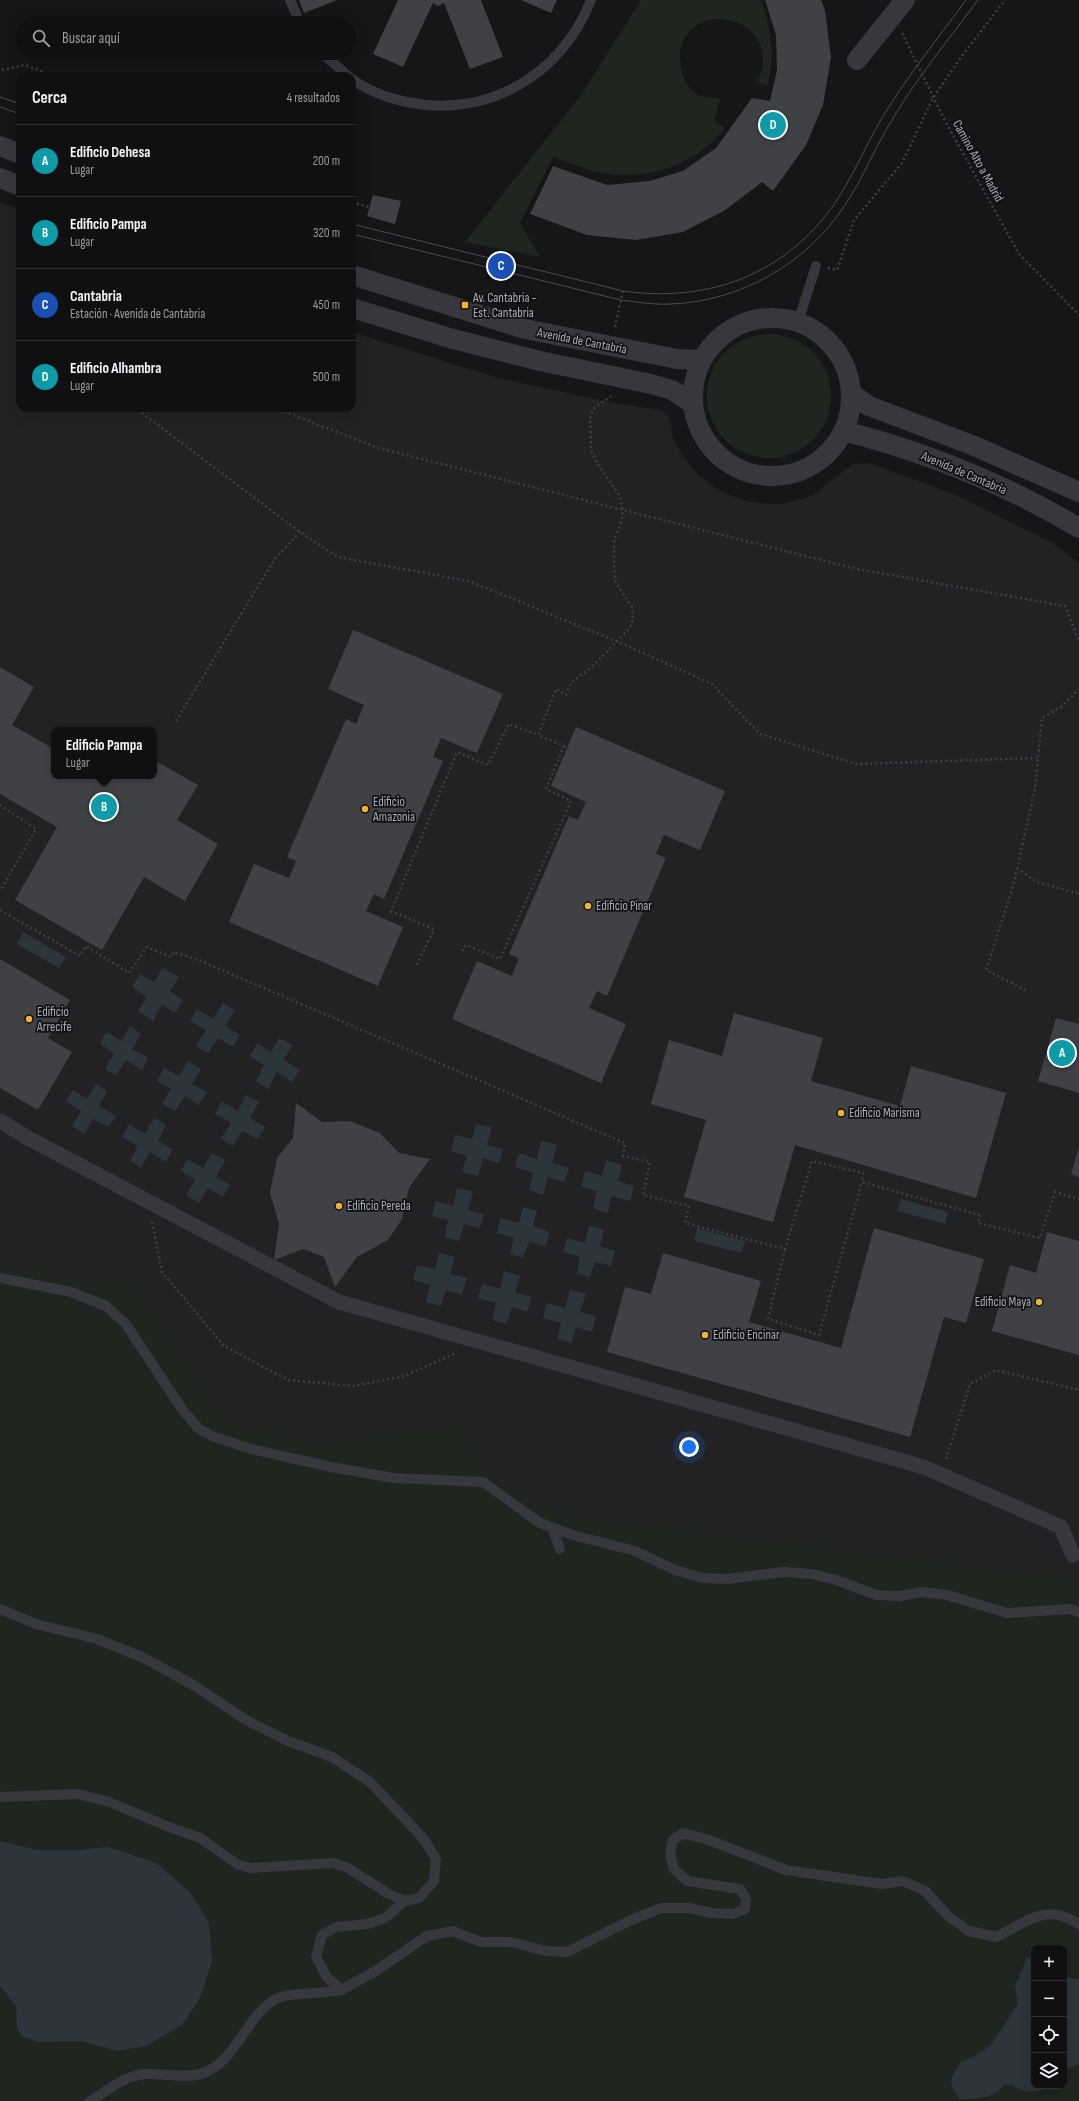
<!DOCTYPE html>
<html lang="es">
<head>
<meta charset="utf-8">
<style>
	body { margin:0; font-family:"Sofia Sans Condensed",sans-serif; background:#19191b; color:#f1f3f6 }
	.controls { position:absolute; right:12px; bottom:12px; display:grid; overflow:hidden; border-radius:8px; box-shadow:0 4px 16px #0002 }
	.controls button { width:36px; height:36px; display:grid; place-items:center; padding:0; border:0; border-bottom:1px solid #303032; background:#101012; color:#f1f3f6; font:20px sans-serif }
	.you { position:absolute; left:689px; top:1447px; width:14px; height:14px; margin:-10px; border:3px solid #fff; border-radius:50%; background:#1a73e8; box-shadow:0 0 0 6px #1a73e833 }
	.badge { display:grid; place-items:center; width:26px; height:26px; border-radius:50%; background:#2563eb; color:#fff; font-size:13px; font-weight:700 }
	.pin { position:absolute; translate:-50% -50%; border:2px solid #fff; box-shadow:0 1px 4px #0006 }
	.popup { position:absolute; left:51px; top:727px; width:106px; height:52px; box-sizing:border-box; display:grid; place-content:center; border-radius:8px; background:#101012; filter:drop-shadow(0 1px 3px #0005); font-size:13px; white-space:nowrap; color:#9c9d9f }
	.popup b { font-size:15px; color:#f1f3f6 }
	.popup::after { content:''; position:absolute; left:50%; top:100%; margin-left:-8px; border:8px solid transparent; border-top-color:#101012 }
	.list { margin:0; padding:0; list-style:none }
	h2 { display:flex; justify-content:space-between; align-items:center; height:52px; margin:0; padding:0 16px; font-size:17px }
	h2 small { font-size:13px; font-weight:400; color:#9c9d9f }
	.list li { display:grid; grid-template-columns:26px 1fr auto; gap:12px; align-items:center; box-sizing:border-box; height:72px; padding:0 16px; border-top:1px solid #303032 }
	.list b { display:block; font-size:15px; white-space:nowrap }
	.list p { margin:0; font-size:13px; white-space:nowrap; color:#9c9d9f }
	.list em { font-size:13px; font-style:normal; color:#9c9d9f }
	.icon { flex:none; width:22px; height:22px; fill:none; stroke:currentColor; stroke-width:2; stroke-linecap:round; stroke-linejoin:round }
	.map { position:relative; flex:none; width:1079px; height:2101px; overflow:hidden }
	.search { position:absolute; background:#101012; box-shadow:0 4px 16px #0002; left:16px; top:16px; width:340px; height:44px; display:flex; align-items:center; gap:10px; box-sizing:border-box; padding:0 14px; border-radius:22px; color:#9c9d9f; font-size:15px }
	.panel { position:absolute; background:#101012; box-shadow:0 4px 16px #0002; left:16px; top:72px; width:340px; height:340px; border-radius:12px }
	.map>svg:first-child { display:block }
	.built { fill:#222225; fill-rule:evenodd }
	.green { fill:#1e261f; fill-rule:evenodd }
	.water { fill:#2c353c }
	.building { fill:#404145 }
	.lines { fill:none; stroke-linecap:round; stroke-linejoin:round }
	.path { stroke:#3d3f44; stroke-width:2.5; stroke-dasharray:2 3; stroke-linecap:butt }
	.service { stroke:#37383d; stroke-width:10 }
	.pedestrian { stroke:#37383d; stroke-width:15 }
	.minor { stroke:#37383d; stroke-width:20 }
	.tram { stroke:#4a4c52; stroke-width:1 }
	.poi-dot { fill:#f2b134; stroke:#111113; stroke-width:1.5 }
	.labels { text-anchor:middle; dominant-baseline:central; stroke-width:3.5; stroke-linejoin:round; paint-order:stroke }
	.street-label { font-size:13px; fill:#a8adb8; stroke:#111113 }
	.poi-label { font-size:13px; fill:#a8adb8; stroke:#111113; text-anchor:start }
</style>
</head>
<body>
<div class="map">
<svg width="1079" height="2101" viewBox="0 0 1079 2101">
	<rect width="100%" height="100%" fill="#161618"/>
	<!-- built -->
	<path class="built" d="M 0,202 L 20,210 L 20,408 L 352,408 L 352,332 L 498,378 L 609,402 L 661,410 L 670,418 L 673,439 L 685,459 L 700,477 L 720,491 L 741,499 L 757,503 L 784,504 L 813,495 L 853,464 L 869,463 L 954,494 L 1051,542 L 1079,563 L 1079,2101 L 0,2101 ZM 54,730 L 154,730 L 154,776 L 54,776 ZM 1034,1948 L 1064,1948 L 1064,2086 L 1034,2086 Z"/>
	<!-- green -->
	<path class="green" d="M 641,0 L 760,0 L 763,5 C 771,34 776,56 767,86 L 758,82 C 759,76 763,70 763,64 C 767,15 693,0 680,50 C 679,55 681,62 681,68 C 682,76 688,89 696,94 C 701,97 713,97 720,99 L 714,121 L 725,128 C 703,159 656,178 617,175 C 595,174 574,164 553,157 L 520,223 L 540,257 L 465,242 L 581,95 Z
		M707 396a62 62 0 1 1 124 0a62 62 0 1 1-124 0Z
		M 0,1266 L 81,1282 L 125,1276 L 228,1424 L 320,1443 L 459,1426 L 495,1483 L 577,1517 L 1079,1579 L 1079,2101 L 0,2101 ZM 1034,1948 L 1064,1948 L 1064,2086 L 1034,2086 Z"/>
	<!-- water -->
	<path class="water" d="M 23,932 L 66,957 L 59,968 L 17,944 Z
		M 163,968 L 179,977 L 170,991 L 183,1000 L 175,1013 L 162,1005 L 153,1021 L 138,1011 L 147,997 L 132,987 L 140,974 L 154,982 Z
		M 223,1003 L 235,1010 L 225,1026 L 240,1035 L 233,1047 L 218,1038 L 208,1053 L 196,1046 L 206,1030 L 190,1021 L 197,1009 L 213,1019 Z
		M 130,1026 L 141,1034 L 132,1049 L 149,1058 L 142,1070 L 126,1060 L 116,1075 L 105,1069 L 114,1053 L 100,1044 L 106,1032 L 122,1041 Z
		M 279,1038 L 292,1045 L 284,1060 L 300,1070 L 292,1082 L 277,1072 L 268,1089 L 256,1081 L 264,1065 L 250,1056 L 257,1043 L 271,1052 Z
		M 188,1061 L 201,1069 L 192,1084 L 207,1092 L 199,1105 L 185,1096 L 175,1111 L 162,1104 L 171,1089 L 157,1081 L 164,1068 L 179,1076 Z
		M 96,1084 L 107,1091 L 99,1106 L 116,1116 L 108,1127 L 93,1119 L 84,1134 L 72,1126 L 81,1111 L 66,1101 L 73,1090 L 87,1099 Z
		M 246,1095 L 259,1102 L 250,1118 L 265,1127 L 258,1139 L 242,1131 L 233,1146 L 221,1139 L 231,1123 L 215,1114 L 222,1101 L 238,1111 Z
		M 154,1118 L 166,1125 L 158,1141 L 173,1149 L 166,1162 L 150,1152 L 141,1168 L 130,1161 L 138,1146 L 122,1137 L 129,1124 L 145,1134 Z
		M 476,1124 L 492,1127 L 487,1145 L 503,1149 L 499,1163 L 483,1158 L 478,1176 L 462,1172 L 467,1156 L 451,1151 L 455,1135 L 472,1139 Z
		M 541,1141 L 557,1145 L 552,1163 L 569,1168 L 564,1182 L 548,1177 L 543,1195 L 529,1190 L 533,1173 L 515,1167 L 519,1153 L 537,1159 Z
		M 212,1153 L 225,1160 L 216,1177 L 230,1185 L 223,1197 L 208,1188 L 199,1203 L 186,1195 L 195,1180 L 181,1171 L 187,1159 L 203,1168 Z
		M 606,1160 L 622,1165 L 618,1181 L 634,1186 L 630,1201 L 611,1196 L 608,1213 L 593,1208 L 597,1191 L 581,1187 L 585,1171 L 602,1176 Z
		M 457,1188 L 473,1192 L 468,1210 L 484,1215 L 480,1228 L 464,1224 L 459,1241 L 445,1237 L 448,1220 L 432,1216 L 436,1201 L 453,1206 Z
		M 901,1199 L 948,1212 L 945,1224 L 897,1211 Z
		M 523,1207 L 537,1211 L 533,1226 L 549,1232 L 546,1247 L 529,1242 L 523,1258 L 510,1254 L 514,1238 L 497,1233 L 500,1218 L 519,1223 Z
		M 589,1225 L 604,1230 L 600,1246 L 615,1251 L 611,1266 L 595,1262 L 590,1277 L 577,1274 L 580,1257 L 563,1252 L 567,1238 L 585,1243 Z
		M 697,1228 L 745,1241 L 741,1253 L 694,1241 Z
		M 439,1253 L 455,1257 L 450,1274 L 467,1278 L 462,1295 L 446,1290 L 441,1306 L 426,1302 L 430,1285 L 413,1280 L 417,1265 L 435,1269 Z
		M 504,1271 L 520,1276 L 515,1293 L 532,1297 L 527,1312 L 512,1307 L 506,1324 L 492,1320 L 496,1303 L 478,1298 L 482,1284 L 500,1289 Z
		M 570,1290 L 586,1294 L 580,1312 L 596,1316 L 592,1332 L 576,1327 L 571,1343 L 557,1339 L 561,1323 L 543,1318 L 547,1303 L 565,1308 Z
		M 0,1841 L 37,1850 L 78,1850 L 108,1847 L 156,1863 L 190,1892 L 209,1923 L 212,1962 L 200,1998 L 182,2025 L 146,2046 L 117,2051 L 82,2041 L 38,2042 L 22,2036 L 17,2029 L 16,2006 L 0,1986 Z
		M 1027,1958 L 1034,1958 L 1034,2086 L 1054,2086 C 1045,2089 1032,2094 1022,2090 C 1013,2087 1015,2084 1004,2085 C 992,2099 978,2099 960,2099 C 946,2082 951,2079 961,2062 L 973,2057 L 991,2045 L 1018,2004 L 1015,1986 Z
		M 1064,1975 L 1073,1979 L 1079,1979 L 1079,2064 L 1064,2070 Z"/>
	<!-- building -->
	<path class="building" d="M 299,0 L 337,0 L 304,13 Z
		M 398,0 L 481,0 L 503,57 L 470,69 L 444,3 L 438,6 L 433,3 L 403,67 L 373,54 Z
		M 521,0 L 557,0 L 551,13 Z
		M 765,0 L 821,0 L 825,10 L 831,57 L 823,105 L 806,145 L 773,191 L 762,182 L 724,211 L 683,232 L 636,240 L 587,235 L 530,214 L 553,166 L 607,185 L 650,181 L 683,171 L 716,148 L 752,98 L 770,101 L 777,70 L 776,35 Z
		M 373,195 L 401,201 L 395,224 L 367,216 Z
		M 353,630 L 503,694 L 477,753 L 441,738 L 433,757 L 443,761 L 384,899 L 374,894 L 366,911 L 403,927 L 378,986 L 229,922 L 254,864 L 289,878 L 296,861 L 287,857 L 346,719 L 356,724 L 364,705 L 328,689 Z
		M 0,667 L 34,687 L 12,725 L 54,749 L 54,776 L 154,776 L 154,760 L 198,785 L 177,820 L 218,844 L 185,901 L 144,877 L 102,950 L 15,900 L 57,827 L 0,794 Z
		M 576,727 L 725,791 L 700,850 L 664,835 L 656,854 L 666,858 L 607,996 L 597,991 L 589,1008 L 626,1024 L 601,1083 L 452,1019 L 477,961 L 512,976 L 519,958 L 509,954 L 569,816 L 578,820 L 586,802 L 551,786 Z
		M 0,959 L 70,1000 L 48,1038 L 72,1052 L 38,1110 L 0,1088 Z
		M 734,1013 L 823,1038 L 811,1081 L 900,1106 L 911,1066 L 1006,1093 L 976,1198 L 795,1145 L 773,1222 L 684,1197 L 706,1120 L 651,1104 L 669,1040 L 722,1056 Z
		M 1056,1018 L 1079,1024 L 1079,1093 L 1038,1081 Z
		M 296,1103 L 322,1122 L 350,1121 L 380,1133 L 399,1153 L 430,1159 L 409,1188 L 402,1219 L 388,1240 L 357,1257 L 335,1287 L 324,1257 L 303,1249 L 274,1260 L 279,1224 L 270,1193 L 277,1158 L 293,1138 Z
		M 1079,1147 L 1079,1177 L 1071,1174 Z
		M 874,1228 L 984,1259 L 966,1323 L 944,1317 L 910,1437 L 607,1352 L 625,1287 L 651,1294 L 663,1253 L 761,1281 L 749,1322 L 841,1348 Z
		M 1047,1232 L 1079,1241 L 1079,1355 L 992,1331 L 1010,1265 L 1036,1273 Z"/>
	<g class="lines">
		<!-- path -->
		<path class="path" d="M 902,33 L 945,121 L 1019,254 L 1079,315
			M 2,70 L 25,65 L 53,76
			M 352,202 L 369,207
			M 828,268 L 837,270 L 854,220 L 902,163 L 933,98 L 962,56 L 1005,0
			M 615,327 L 623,291
			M 140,408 L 142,413 L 300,532 L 338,557 L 469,581 L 616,641 L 712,684 L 760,734 L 856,764 L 1037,758
			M 275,408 L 378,448 L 857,569 L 1065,606 L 1079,642
			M 176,721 L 274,560 L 300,532
			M 0,805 L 36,829 L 0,891
			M 1017,868 L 1037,882 L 1079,894
			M 0,910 L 80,956 L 86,946 L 129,973 L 147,947 L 171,957 L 174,952 L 201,961 L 625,1143 L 623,1156 L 650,1162 L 643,1195 L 689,1206 L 685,1223 L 785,1249 L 812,1161 L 863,1173 L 862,1182 L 979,1215 L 978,1223 L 1040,1238 L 1055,1192 L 1079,1199
			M 462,951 L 466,945 L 500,959 L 571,801 L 546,789 L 564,746 L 538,735
			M 417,965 L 434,929 L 391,911 L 457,752 L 488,765 L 509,724 L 538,735 L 556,689 L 566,695 L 571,683 L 594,665 L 629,629 L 633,619 L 632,607 L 616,583 L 614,571 L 614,540 L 621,523 L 623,510 L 620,496 L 598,465 L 591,450 L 590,419 L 593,409 L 611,396
			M 1026,990 L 986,970 L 1014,883 L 1035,788 L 1042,718 L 1062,706 L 1079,689
			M 152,1222 L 162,1272 L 224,1346 L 288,1380 L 354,1386 L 404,1376 L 456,1353
			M 785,1249 L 768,1319 L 819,1335 L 862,1182
			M 946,1459 L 970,1384 L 996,1370 L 1079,1390"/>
		<!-- service -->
		<path class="service" d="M 290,0 L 300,23
			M 322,53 L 348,76
			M 352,79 C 368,91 388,98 407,102 C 487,119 562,75 591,0
			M 798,322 L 816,266
			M 0,1278 L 71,1292 L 106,1306 L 125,1323 L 182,1409 L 198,1428 L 212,1436 L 251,1449 L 331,1467 L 394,1478 L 483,1482 L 540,1523 L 573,1535 L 635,1551 L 675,1570 L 702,1578 L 727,1579 L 783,1572 L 812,1574 L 836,1580 L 877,1595 L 900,1596 L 921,1592 L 947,1595 L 1007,1613 L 1070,1609 L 1079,1612
			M 552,1527 L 560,1549
			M 0,1609 L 36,1624 L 97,1639 L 144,1658 L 195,1686 L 246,1720 L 288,1741 L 332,1757 L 370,1782 L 423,1838 L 436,1859 L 434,1881 L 419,1898 L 405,1901 L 385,1918 L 367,1924 L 336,1927 L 322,1935 L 316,1956 L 326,1976 L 341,1990 L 374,1972 L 427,1936 L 453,1931 L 481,1942 L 511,1942 L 546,1951 L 567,1952 L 629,1921 L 661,1908 L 689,1908 L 712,1913 L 733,1914 L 745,1909 L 746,1899 L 740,1889 L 687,1881 L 674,1869 L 670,1854 L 673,1840 L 683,1833 L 709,1840 L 786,1870 L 882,1884 L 903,1881 L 925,1891 L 949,1917 L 969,1931 L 996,1937 C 1028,1922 1044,1902 1079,1924
			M 0,1797 L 78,1794 L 109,1802 L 169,1827 L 200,1838 L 237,1864 L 250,1868 L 334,1863 L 348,1868 L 387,1893 L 405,1901
			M 90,2101 C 107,2091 124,2076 144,2074 C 160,2073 189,2079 204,2073 C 238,2060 247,2012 278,1998 C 291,1992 324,1994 341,1990"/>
		<!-- pedestrian -->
		<path class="pedestrian" d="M 0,1121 L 26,1137 L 339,1302 L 924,1467 L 1061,1527 L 1073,1555"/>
		<!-- minor -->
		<path class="minor" d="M 857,60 L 905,0
			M 0,146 L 20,154
			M 0,178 L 20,186
			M 352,275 L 525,329 L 677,359 L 700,360
			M 352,308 L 453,339 L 540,361 L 651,384 L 672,390 L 692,403
			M693 397a79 79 0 1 1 158 0a79 79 0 1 1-158 0Z
			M 852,394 L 869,406 L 972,445 L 1079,492
			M 844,431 C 925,452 1007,485 1079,528"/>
		<!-- tram -->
		<path class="tram" d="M 0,97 L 20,104
			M 0,107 L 20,114
			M 352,224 L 623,291 C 708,303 785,275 835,203 C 854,175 867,142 885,113 C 909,74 939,37 966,0
			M 352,234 L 621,300 C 637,302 654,305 670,304 C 738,302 805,265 843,208 C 863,179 876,145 895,115 C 919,75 950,38 978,0"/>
	</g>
	<!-- markers -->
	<g class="poi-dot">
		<rect x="461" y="301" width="8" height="8" rx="2"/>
		<circle cx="365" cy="809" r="4"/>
		<circle cx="588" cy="906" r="4"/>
		<circle cx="29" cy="1019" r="4"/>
		<circle cx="841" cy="1113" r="4"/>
		<circle cx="339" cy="1206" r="4"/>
		<circle cx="1039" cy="1302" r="4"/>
		<circle cx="705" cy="1335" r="4"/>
	</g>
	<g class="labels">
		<!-- street labels -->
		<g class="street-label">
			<text transform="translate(978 161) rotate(61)">Camino Alto a Madrid</text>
			<text transform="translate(582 341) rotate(11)">Avenida de Cantabria</text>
			<text transform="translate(964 473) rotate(23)">Avenida de Cantabria</text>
		</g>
		<!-- poi labels -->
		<g class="poi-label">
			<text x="473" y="298">Av. Cantabria -<tspan x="473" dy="15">Est. Cantabria</tspan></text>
			<text x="373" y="802">Edificio<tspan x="373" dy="15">Amazonia</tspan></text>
			<text x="596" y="906">Edificio Pinar</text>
			<text x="37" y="1012">Edificio<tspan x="37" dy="15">Arrecife</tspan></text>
			<text x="849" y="1113">Edificio Marisma</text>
			<text x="347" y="1206">Edificio Pereda</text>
			<text x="1031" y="1302" text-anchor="end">Edificio Maya</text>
			<text x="713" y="1335">Edificio Encinar</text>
		</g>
	</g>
</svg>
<div class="controls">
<button>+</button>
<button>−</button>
<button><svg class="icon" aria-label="locate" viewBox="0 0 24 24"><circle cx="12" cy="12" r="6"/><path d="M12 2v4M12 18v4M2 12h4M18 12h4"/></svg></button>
<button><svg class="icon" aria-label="layers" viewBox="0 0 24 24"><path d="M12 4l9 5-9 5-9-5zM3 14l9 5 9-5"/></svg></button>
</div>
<div class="you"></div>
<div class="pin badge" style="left:1062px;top:1053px;background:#0f9aa8">A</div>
<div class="pin badge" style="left:104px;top:807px;background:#0f9aa8">B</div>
<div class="popup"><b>Edificio Pampa</b>Lugar</div>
<div class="pin badge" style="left:501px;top:266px;background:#1a4fb4">C</div>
<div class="pin badge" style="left:773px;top:125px;background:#0f9aa8">D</div>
<div class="search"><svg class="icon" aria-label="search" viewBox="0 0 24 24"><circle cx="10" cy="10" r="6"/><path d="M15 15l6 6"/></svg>Buscar aquí</div>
<section class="panel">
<h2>Cerca<small>4 resultados</small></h2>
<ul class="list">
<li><span class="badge" style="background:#0f9aa8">A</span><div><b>Edificio Dehesa</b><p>Lugar</p></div><em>200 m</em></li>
<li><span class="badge" style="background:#0f9aa8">B</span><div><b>Edificio Pampa</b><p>Lugar</p></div><em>320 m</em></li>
<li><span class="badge" style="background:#1a4fb4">C</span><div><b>Cantabria</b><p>Estación · Avenida de Cantabria</p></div><em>450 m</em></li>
<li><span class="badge" style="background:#0f9aa8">D</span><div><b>Edificio Alhambra</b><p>Lugar</p></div><em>500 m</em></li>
</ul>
</section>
</div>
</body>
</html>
